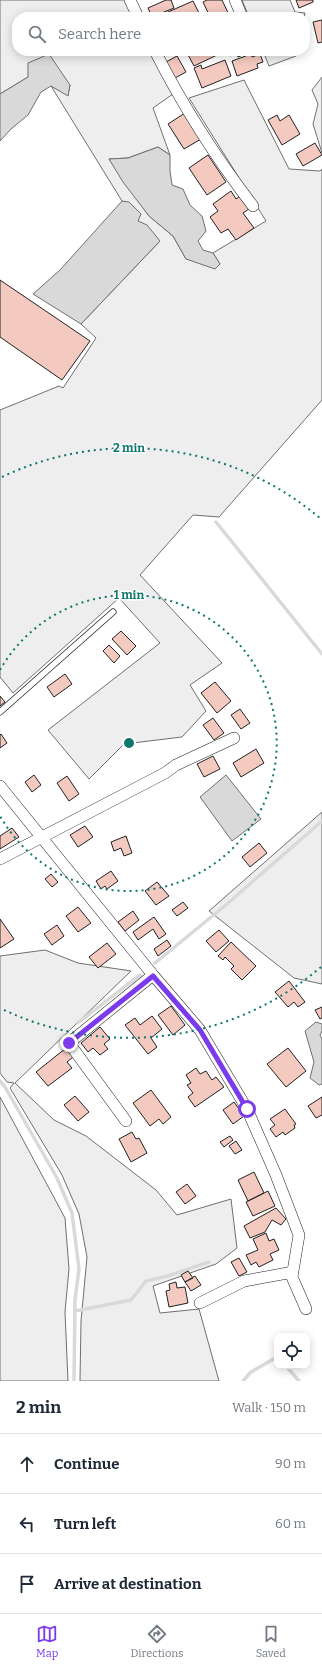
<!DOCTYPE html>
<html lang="en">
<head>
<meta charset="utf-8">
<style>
	body { margin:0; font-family:Bitter,serif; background:#f6f6f7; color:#1f2937 }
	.controls { position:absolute; right:12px; bottom:12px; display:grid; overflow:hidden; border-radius:8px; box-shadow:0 2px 10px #0003 }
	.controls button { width:36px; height:36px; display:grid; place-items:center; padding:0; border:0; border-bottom:1px solid #e0e1e3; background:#fff; color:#1f2937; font:20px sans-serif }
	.stop { position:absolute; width:12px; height:12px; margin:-9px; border:3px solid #7c3aed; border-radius:50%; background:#fff }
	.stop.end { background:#7c3aed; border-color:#fff; box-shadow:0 1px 4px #0008 }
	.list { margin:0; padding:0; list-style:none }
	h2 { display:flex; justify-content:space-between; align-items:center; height:52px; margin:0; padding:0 16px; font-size:17px }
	h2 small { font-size:13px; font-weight:400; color:#747a83 }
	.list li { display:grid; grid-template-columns:26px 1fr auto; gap:12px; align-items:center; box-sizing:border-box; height:60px; padding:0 16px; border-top:1px solid #e0e1e3 }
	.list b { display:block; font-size:15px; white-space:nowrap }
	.list em { font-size:13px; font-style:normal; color:#747a83 }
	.icon { flex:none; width:22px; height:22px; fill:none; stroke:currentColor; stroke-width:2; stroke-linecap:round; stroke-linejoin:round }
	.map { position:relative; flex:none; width:322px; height:1381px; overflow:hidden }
	.search { position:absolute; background:#fff; box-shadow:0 2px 10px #0003; left:12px; right:12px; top:12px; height:44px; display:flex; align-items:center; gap:10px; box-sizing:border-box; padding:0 14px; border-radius:16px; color:#747a83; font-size:15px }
	.sheet { height:232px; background:#fff }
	nav { display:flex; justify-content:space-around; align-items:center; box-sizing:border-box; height:56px; border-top:1px solid #e0e1e3; background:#fff; font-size:11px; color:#747a83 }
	nav a { display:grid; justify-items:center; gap:2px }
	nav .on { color:#7c3aed }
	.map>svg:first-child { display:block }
	.green { fill:#eee; stroke:#6f6f6f }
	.water { fill:#d9d9d9; stroke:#6f6f6f }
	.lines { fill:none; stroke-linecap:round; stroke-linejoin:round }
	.stream { stroke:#d9d9d9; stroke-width:3.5 }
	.building { fill:#f3c9c0; stroke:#222 }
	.service-casing { stroke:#222; stroke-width:7 }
	.minor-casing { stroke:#222; stroke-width:12 }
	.service { stroke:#fff; stroke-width:5.5 }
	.minor { stroke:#fff; stroke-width:11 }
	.route { stroke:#7c3aed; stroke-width:5 }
	.ring { fill:none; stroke:#0f766e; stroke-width:2; stroke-dasharray:2 4 }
	.centre { fill:#0f766e; stroke:#fff; stroke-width:2 }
	.ring-label { font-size:12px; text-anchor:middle; font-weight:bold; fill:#0f766e; stroke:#fff; stroke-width:3; stroke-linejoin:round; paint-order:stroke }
</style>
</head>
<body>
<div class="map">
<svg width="322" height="1381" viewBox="0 0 322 1381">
	<rect width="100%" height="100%" fill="#fff"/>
	<!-- green -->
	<path class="green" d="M 0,0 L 125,0 L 133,17 L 17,17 L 17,51 L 151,51 L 173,94 L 153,108 L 170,155 L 158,147 L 128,158 L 109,159 L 149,216 L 173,236 L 186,259 L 220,264 L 213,253 L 266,221 L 189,98 L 244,80 L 289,169 L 320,171 L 322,169 L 322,400 L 219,517 L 193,515 L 140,575 L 222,663 L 190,685 L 206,711 L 182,737 L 124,744 L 89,779 L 48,730 L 160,643 L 119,598 L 13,693 L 0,677 L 0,410 L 59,386 L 63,388 L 96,338 L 81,324 L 160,241 L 138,221 L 132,205 L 122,201 L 51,86 L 68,95 L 70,85 L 28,77 L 0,94 Z
		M 242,0 L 290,0 L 295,12 L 305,13 L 304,17 L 249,17 Z
		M 263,51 L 297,51 L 296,56 L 269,66 Z
		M 322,77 L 322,153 L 313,124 L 318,104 L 312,90 Z
		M 322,812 L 322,984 L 294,978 L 209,911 Z
		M 45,950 L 78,963 L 131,971 L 15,1083 L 54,1120 L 86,1136 L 156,1190 L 177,1215 L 231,1199 L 237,1248 L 216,1264 L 153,1286 L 160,1313 L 199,1309 L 219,1381 L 80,1381 L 81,1321 L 87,1257 L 79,1214 L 62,1175 L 10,1088 L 14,1083 L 7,1082 L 0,1073 L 0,956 Z
		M 0,1097 L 65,1218 L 69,1269 L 65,1312 L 68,1381 L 0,1381 Z"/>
	<!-- water -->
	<path class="water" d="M 49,54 L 70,85 L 68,96 L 51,86 L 41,92 L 28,115 L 11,129 L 0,141 L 0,94 L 28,77 L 28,63 Z
		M 158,147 L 170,155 L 170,171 L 172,185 L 183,189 L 190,205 L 202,216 L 206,231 L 198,241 L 203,250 L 213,253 L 220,264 L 215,269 L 186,259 L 173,236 L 149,216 L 123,182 L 109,159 L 128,158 Z
		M 122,201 L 129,202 L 141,214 L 138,221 L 147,225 L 160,241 L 81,324 L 33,294 L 60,270 Z
		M 226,775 L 261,819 L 232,841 L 200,797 Z
		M 316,1022 L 322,1024 L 322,1031 L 320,1035 L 322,1039 L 322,1084 L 319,1085 L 310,1078 L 314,1062 L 305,1031 Z"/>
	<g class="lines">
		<!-- stream -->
		<path class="stream" d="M 216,522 L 322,654
			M 155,963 L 227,904 L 322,821
			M 79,1022 L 140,975
			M 0,1081 L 5,1087 L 57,1178 L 72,1213 L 79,1269 L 75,1300 L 74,1381
			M 75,1311 L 131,1300 L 146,1281 L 168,1276 L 209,1262
			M 286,1366 L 299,1381
			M 243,1381 L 251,1372 L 277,1357"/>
	</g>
	<!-- building -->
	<path class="building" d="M 166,0 L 171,0 L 174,8 L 152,17 L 148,8 Z
		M 207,0 L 222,0 L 230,17 L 210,17 L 203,2 Z
		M 296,0 L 313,0 L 313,2 L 299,8 Z
		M 193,1 L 201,17 L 159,17 L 159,16 Z
		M 322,20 L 322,42 L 318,43 L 313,22 Z
		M 191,51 L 215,51 L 217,55 L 194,66 L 187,53 Z
		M 222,51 L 249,51 L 249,52 L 238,57 L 236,53 L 230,56 L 229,52 L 224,54 Z
		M 251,54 L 252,57 L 260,54 L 263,62 L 257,64 L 258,68 L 237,76 L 232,61 Z
		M 177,56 L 186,72 L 175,78 L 166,62 Z
		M 225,60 L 231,76 L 202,88 L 194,68 L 201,65 L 202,69 Z
		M 185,113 L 201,139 L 184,149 L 168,124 Z
		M 277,115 L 280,121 L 289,115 L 300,134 L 282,145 L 268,120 Z
		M 315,143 L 322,155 L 303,166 L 296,154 Z
		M 208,155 L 226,182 L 207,195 L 189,168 Z
		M 231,191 L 236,199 L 240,196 L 249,209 L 243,213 L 254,228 L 236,240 L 228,229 L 221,233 L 210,217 L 218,211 L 213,204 Z
		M 0,280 L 90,341 L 62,380 L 0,337 Z
		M 121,631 L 136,646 L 127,655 L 112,639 Z
		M 109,645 L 120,656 L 114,663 L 103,651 Z
		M 65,674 L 72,684 L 54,697 L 47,687 Z
		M 215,682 L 231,701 L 217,713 L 201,693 Z
		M 0,696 L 5,702 L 0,706 Z
		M 240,709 L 250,723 L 241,729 L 231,715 Z
		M 213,718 L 224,733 L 214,740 L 203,725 Z
		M 1,734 L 7,743 L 0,748 L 0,735 Z
		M 256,749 L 264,763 L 241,777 L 233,763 Z
		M 213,756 L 220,769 L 204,777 L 197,764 Z
		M 34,775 L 41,785 L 32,792 L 25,782 Z
		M 67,776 L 79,794 L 69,801 L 57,783 Z
		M 85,826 L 93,837 L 78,847 L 70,835 Z
		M 12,828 L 19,837 L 0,849 L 0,836 Z
		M 126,836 L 132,853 L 124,856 L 121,848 L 114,851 L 111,842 Z
		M 259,843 L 267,853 L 250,867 L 242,857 Z
		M 111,871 L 118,881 L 107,889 L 105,886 L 101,889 L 96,881 Z
		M 51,874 L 58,882 L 52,887 L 45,879 Z
		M 157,882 L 169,896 L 156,905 L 145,891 Z
		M 183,902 L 188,908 L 177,916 L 172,910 Z
		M 78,907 L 91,923 L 78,932 L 66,916 Z
		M 133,911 L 139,920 L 125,931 L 118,922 Z
		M 154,917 L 166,934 L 159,939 L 153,929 L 138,940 L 133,932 Z
		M 0,919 L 14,939 L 0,948 Z
		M 57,925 L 64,936 L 52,945 L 44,934 Z
		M 219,930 L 229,941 L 216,952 L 206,941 Z
		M 167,940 L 171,946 L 158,956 L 154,949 Z
		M 231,942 L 256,966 L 242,980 L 231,969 L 234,966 L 225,957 L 223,960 L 218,956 Z
		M 107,943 L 116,954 L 98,968 L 89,957 Z
		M 289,981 L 305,1002 L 298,1007 L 294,1002 L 288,1007 L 275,992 Z
		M 171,1006 L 185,1025 L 173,1035 L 158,1015 Z
		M 322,1007 L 322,1018 L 320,1019 L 315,1010 Z
		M 152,1016 L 162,1029 L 151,1038 L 157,1047 L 148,1054 L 125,1025 L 135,1018 L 140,1025 Z
		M 100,1027 L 110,1039 L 104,1044 L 108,1049 L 100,1055 L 93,1048 L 88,1052 L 81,1043 Z
		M 66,1048 L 73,1057 L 67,1062 L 72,1068 L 48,1086 L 36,1072 Z
		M 288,1048 L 306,1071 L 286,1087 L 267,1064 Z
		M 196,1068 L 200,1074 L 206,1071 L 212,1080 L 216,1077 L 224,1087 L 195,1107 L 188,1097 L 193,1093 L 187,1085 L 191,1083 L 186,1075 Z
		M 151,1090 L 171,1117 L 163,1124 L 159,1119 L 150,1126 L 133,1103 Z
		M 75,1096 L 89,1112 L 78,1121 L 64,1105 Z
		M 322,1097 L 322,1115 L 316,1118 L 308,1106 Z
		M 234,1102 L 244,1116 L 233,1124 L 223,1110 Z
		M 285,1109 L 296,1124 L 294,1125 L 295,1128 L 285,1135 L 283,1132 L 276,1137 L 270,1129 L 275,1125 L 270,1119 Z
		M 132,1132 L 136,1139 L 139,1138 L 147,1153 L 131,1162 L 119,1139 Z
		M 230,1136 L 233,1140 L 224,1147 L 220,1142 Z
		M 236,1141 L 242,1150 L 235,1154 L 229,1146 Z
		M 254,1172 L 264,1193 L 248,1201 L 238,1180 Z
		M 187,1184 L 196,1196 L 185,1204 L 176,1192 Z
		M 268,1191 L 275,1206 L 253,1216 L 246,1202 Z
		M 276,1208 L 286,1219 L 281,1225 L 272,1220 L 265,1232 L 250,1238 L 244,1226 Z
		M 266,1233 L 269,1241 L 274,1239 L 279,1250 L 270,1254 L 273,1260 L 259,1267 L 256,1262 L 251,1265 L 246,1255 L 258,1250 L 253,1239 Z
		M 239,1258 L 247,1272 L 239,1276 L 231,1262 Z
		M 188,1271 L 193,1278 L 185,1282 L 181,1275 Z
		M 195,1276 L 201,1285 L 191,1291 L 185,1282 Z
		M 176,1282 L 177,1288 L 185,1287 L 188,1303 L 169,1307 L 166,1291 L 170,1290 L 169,1284 Z"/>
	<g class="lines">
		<defs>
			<path id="service" d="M 0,712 L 113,612"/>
			<path id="minor" d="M 130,0 L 138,17
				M 235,0 L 242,17
				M 155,51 C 183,106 216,158 253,206
				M 0,786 L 153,975 L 200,1030 L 247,1109 L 276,1175 L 299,1235 L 292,1277 L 306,1309
				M 0,859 L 165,773 L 176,765 L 234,738
				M 126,1121 L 69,1043 L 153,975
				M 200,1303 L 244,1281 L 293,1272"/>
		</defs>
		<!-- service casing -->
		<use href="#service" class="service-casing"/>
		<!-- minor casing -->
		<use href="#minor" class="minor-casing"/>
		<!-- service -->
		<use href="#service" class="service"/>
		<!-- minor -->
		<use href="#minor" class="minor"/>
	</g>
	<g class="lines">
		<!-- route -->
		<path class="route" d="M 69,1043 L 153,976 L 200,1030 L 247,1109"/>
	</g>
	<!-- distance rings -->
	<g class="ring">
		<path d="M0 670A148 148 0 1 1 0 816"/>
		<path d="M321 967A295 295 0 0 1 2 1009M2 477A295 295 0 0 1 321 519"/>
	</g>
	<circle cx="129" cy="743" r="6" class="centre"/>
	<g class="ring-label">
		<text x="129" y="452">2 min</text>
		<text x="129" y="599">1 min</text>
	</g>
</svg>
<div class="controls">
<button><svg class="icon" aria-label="locate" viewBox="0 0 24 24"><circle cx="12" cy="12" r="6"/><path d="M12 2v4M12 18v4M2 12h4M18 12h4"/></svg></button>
</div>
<div class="stop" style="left:247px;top:1109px"></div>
<div class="stop end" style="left:69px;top:1043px"></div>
<div class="search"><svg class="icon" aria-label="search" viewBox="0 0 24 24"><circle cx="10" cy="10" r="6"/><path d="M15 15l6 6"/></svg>Search here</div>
</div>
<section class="sheet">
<h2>2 min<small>Walk · 150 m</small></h2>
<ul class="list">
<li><svg class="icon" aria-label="ahead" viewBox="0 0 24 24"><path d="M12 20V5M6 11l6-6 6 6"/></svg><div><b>Continue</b></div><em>90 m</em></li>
<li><svg class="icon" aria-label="left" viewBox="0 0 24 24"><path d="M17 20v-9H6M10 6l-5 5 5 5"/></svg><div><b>Turn left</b></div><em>60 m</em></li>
<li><svg class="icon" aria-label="arrive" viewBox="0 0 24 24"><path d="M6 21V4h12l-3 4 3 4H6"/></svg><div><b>Arrive at destination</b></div></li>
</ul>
</section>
<nav>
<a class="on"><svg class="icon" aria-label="map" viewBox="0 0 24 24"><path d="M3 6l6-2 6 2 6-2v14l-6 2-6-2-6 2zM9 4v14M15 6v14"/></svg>Map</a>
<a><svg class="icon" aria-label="directions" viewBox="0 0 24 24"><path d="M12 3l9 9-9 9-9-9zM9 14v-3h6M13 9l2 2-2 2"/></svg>Directions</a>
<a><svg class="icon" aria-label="saved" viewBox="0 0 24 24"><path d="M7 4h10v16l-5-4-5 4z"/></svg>Saved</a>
</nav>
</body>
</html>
